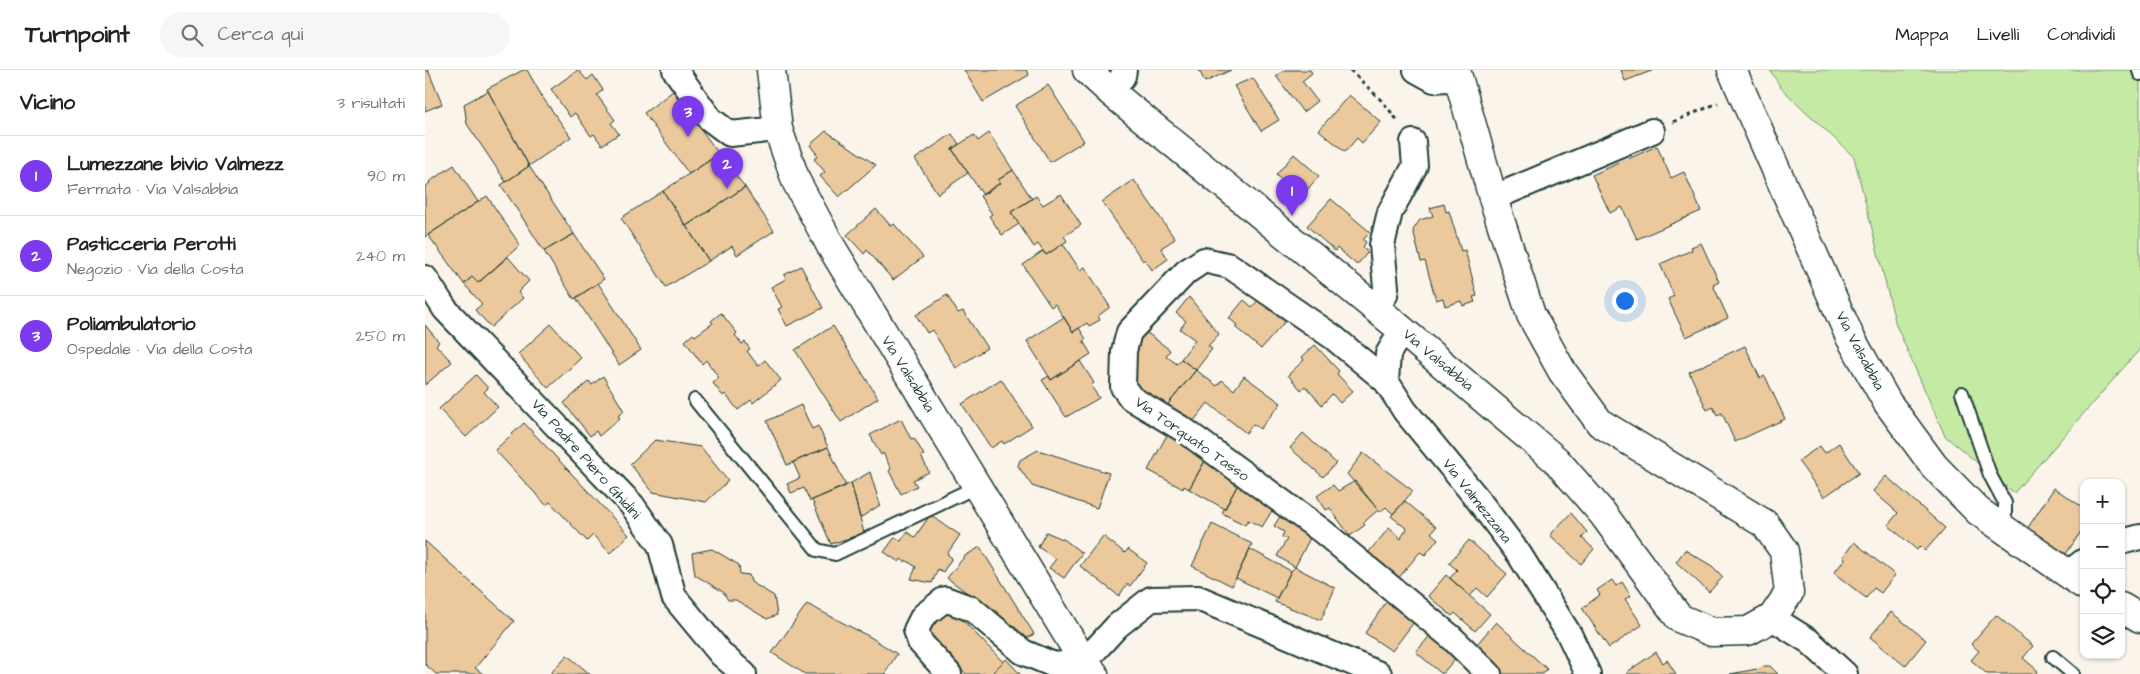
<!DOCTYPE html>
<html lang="it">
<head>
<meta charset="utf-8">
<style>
	body { margin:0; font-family:"Architects Daughter",sans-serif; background:#f6f6f6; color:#222 }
	.controls { position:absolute; right:15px; bottom:15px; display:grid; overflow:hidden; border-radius:10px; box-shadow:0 1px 4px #0004 }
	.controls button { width:45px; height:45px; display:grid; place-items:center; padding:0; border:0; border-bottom:1px solid #e0e0e0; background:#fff; color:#222; font:25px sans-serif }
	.you { position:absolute; left:1199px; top:230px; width:18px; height:18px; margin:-12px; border:4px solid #fff; border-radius:50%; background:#1a73e8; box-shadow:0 0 0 8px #1a73e833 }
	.badge { display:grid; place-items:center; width:32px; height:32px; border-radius:50%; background:#7c3aed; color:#fff; font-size:16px; font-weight:700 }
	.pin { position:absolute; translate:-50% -41px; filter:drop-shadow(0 1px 2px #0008) }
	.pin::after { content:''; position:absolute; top:26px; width:18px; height:15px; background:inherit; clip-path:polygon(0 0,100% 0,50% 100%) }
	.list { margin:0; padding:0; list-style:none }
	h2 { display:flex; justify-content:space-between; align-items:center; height:65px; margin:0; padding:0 20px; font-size:21px }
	h2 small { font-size:16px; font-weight:400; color:#767676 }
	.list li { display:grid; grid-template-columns:32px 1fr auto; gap:15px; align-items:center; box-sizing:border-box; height:80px; padding:0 20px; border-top:1px solid #e0e0e0 }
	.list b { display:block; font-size:19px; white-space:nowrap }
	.list p { margin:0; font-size:16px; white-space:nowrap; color:#767676 }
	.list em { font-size:16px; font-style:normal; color:#767676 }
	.icon { flex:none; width:28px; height:28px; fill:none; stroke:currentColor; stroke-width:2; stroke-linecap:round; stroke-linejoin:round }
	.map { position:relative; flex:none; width:1715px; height:604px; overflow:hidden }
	header { display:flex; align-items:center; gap:30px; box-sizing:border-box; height:70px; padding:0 25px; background:#fff; border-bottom:1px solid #e0e0e0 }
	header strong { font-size:24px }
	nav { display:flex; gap:28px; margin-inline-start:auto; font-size:18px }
	.search { width:350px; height:45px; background:#f6f6f6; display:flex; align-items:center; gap:12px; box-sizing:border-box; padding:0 18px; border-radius:28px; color:#767676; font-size:19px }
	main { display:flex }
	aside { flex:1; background:#fff }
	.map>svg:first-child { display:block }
	.green { fill:#c4eaa4; stroke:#72946c }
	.building { fill:#ecc99d; stroke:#1f3d34 }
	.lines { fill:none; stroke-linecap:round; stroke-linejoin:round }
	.service-casing { stroke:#1f3d34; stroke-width:16 }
	.minor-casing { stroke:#1f3d34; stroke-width:28 }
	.secondary-casing { stroke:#1f3d34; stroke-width:31 }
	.path { stroke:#1f3d34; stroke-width:3; stroke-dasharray:4 4; stroke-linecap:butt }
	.service { stroke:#fff; stroke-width:12 }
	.minor { stroke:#fff; stroke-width:24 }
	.secondary { stroke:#fff; stroke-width:28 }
	.labels { text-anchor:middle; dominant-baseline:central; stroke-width:5; stroke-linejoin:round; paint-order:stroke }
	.street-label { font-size:15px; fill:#1f3d34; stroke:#fff }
</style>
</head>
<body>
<header>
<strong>Turnpoint</strong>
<div class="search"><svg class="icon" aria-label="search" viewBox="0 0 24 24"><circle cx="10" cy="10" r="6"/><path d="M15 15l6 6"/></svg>Cerca qui</div>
<nav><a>Mappa</a><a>Livelli</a><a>Condividi</a></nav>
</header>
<main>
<aside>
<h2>Vicino<small>3 risultati</small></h2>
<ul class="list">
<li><span class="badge">1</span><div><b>Lumezzane bivio Valmezz</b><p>Fermata · Via Valsabbia</p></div><em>90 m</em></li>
<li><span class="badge">2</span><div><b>Pasticceria Perotti</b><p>Negozio · Via della Costa</p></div><em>240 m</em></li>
<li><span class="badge">3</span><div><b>Poliambulatorio</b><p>Ospedale · Via della Costa</p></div><em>250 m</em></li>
</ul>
</aside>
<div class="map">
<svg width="1715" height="604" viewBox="0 0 1715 604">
	<rect width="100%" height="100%" fill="#fbf4eb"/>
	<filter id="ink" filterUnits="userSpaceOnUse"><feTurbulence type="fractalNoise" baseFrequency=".02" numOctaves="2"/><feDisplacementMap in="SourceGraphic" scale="10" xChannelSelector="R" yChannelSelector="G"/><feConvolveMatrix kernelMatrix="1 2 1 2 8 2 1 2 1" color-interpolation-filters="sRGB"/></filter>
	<g filter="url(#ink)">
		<!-- green -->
		<path class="green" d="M 1345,0 L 1715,0 L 1715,279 L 1589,423 L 1520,366 L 1471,255 L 1429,87 L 1356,18 Z"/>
		<!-- building -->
		<path class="building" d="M 0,0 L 3,0 L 17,34 L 0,41 Z
			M 98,0 L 102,0 L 118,28 L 146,67 L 104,96 L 62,19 Z
			M 153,0 L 162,10 L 168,5 L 178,20 L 172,25 L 190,50 L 186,53 L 194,64 L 177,75 L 169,64 L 166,66 L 150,43 L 145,47 L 126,19 Z
			M 539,0 L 601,0 L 604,5 L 558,32 Z
			M 774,0 L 806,0 L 780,12 Z
			M 860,0 L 885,0 L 887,3 L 877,11 L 892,31 L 878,42 L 851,6 Z
			M 1196,0 L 1229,0 L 1200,11 Z
			M 828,8 L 854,50 L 836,61 L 809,16 Z
			M 623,15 L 659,71 L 625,92 L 590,36 Z
			M 63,21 L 104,96 L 81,112 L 42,54 L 39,34 Z
			M 248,21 L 294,84 L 264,104 L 219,43 Z
			M 924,25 L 956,52 L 937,73 L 932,68 L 920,82 L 894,60 Z
			M 401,61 L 451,95 L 414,127 L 395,106 L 400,102 L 389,89 L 393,86 L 385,75 Z
			M 564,63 L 588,100 L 573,110 L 575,113 L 558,125 L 527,79 L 549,65 L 553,71 Z
			M 527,64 L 534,74 L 527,79 L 543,103 L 513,124 L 490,89 Z
			M 1232,76 L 1246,108 L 1259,102 L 1276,141 L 1212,169 L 1197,137 L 1185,143 L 1167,105 Z
			M 294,84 L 320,117 L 261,156 L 238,121 Z
			M 869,84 L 894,106 L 874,129 L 860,118 L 862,115 L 851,105 Z
			M 29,95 L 53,132 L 0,167 L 0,117 L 5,113 L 4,112 Z
			M 104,96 L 149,164 L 119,181 L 76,115 Z
			M 588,100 L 607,129 L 586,142 L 594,154 L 577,165 L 564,146 L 567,144 L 555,126 L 575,113 L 573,110 Z
			M 709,110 L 750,169 L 736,178 L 743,189 L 727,200 L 720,189 L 718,191 L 677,132 Z
			M 320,117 L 349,161 L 312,185 L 307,176 L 284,191 L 261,156 Z
			M 238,121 L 284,191 L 241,217 L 196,148 Z
			M 636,124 L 656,155 L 639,166 L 642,171 L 621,185 L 613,174 L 609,177 L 586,142 L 611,126 L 618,135 Z
			M 62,126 L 95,175 L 53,213 L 47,207 L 39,214 L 3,165 Z
			M 906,129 L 945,162 L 938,170 L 941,172 L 938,177 L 943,182 L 932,195 L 912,178 L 910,181 L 882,156 Z
			M 1019,134 L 1021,142 L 1024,141 L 1036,181 L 1040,180 L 1052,226 L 1048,227 L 1050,232 L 1038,236 L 1036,231 L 1020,236 L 1018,228 L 1011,230 L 1000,191 L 996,192 L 988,160 L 995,150 L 1008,146 L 1005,138 Z
			M 451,139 L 466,156 L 469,154 L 498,187 L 468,210 L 442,180 L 439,184 L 422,165 Z
			M 149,164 L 179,209 L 149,229 L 119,181 Z
			M 1276,173 L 1294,212 L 1288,215 L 1303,248 L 1261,267 L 1243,229 L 1249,226 L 1235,194 L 1267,180 L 1266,177 Z
			M 638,174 L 655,200 L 660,197 L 685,237 L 673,246 L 675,250 L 664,256 L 662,253 L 648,262 L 630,234 L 626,237 L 598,195 L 618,181 L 621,185 Z
			M 83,187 L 104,211 L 93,222 L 98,228 L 66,257 L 50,240 L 57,234 L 39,214 L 47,207 L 53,213 Z
			M 376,196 L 398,238 L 362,256 L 353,239 L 357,237 L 346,217 L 361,209 L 359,205 Z
			M 173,213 L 216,280 L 194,295 L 151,228 Z
			M 522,225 L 533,243 L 538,241 L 562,278 L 531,298 L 507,260 L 502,263 L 491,245 Z
			M 837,226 L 863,248 L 836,279 L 810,257 L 812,255 L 804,248 L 819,230 L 827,237 Z
			M 764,227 L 794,264 L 783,276 L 787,279 L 771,300 L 756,289 L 770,270 L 755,259 L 761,251 L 751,243 Z
			M 296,243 L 312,263 L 310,265 L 317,274 L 320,272 L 325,279 L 322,281 L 333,296 L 340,290 L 356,310 L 328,333 L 326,330 L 313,340 L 300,324 L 298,326 L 288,313 L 294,308 L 281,290 L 277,294 L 260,271 L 268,264 L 270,266 L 288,253 L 286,251 Z
			M 639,247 L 648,262 L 654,258 L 661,269 L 658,271 L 666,284 L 626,310 L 602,271 Z
			M 126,254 L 156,288 L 123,318 L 93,284 Z
			M 0,255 L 14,272 L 11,275 L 27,292 L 0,315 Z
			M 408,256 L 453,328 L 416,352 L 370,280 Z
			M 717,259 L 745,280 L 741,286 L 752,294 L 756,289 L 771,300 L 740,338 L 704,312 L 704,288 Z
			M 890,275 L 914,301 L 912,304 L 928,321 L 915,333 L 907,324 L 897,335 L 880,316 L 876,320 L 863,305 L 879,290 L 877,287 Z
			M 1320,276 L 1335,308 L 1340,306 L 1360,349 L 1310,372 L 1297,343 L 1292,345 L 1288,337 L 1282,340 L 1264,302 Z
			M 655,291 L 669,313 L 666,316 L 674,328 L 641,347 L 617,310 L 624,306 L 626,310 Z
			M 771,300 L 792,316 L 797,310 L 809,320 L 819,306 L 856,333 L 835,359 L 828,354 L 821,363 L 783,333 L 764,357 L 740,338 Z
			M 51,305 L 63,318 L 59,322 L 73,337 L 41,367 L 14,339 Z
			M 178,306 L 199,341 L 193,346 L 195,348 L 174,366 L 171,361 L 165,366 L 139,333 L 164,311 L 167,315 Z
			M 576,309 L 607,356 L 579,374 L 577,371 L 566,378 L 537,334 Z
			M 376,335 L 387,359 L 393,356 L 403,377 L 362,395 L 342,351 Z
			M 476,349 L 486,369 L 489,368 L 499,385 L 496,386 L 504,402 L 488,410 L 492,416 L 476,424 L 464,401 L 466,399 L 458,383 L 456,385 L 445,365 Z
			M 99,353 L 204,465 L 185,483 L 168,465 L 162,471 L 125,432 L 121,435 L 70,380 Z
			M 743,363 L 759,372 L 757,376 L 772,384 L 783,386 L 764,419 L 759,416 L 758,419 L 723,400 Z
			M 878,363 L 911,393 L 898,407 L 865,378 Z
			M 230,370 L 276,377 L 303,411 L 281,432 L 228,422 L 205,394 Z
			M 1414,373 L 1434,403 L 1399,427 L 1373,391 L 1395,376 L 1400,383 Z
			M 403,377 L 421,416 L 385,431 L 379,418 L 366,423 L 362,414 L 375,408 L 368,392 Z
			M 613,380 L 684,403 L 672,438 L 607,416 L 593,396 L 595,390 Z
			M 938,383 L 988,421 L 968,444 L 961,437 L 955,442 L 922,404 Z
			M 781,389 L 814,412 L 800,439 L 764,419 Z
			M 445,402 L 455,435 L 435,448 L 426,413 Z
			M 1461,406 L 1520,458 L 1500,481 L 1495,476 L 1492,480 L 1463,455 L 1473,443 L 1448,421 Z
			M 816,409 L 838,423 L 833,431 L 848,439 L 837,457 L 823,450 L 820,455 L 797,443 Z
			M 930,411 L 953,440 L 938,453 L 940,455 L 925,466 L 905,438 L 901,440 L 892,426 L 908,415 L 913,421 Z
			M 426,413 L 439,463 L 406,474 L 387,430 Z
			M 1629,418 L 1659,438 L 1659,457 L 1641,484 L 1602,459 Z
			M 980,431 L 1011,457 L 1006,463 L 1013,469 L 1000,485 L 995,482 L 972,510 L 942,484 L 964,458 L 976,469 L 977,466 L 982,459 L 966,446 Z
			M 859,440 L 886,457 L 881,466 L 885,468 L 870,497 L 852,486 L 862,469 L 857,467 L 859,462 L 849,456 Z
			M 1146,443 L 1162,462 L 1157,468 L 1169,479 L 1156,494 L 1125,465 Z
			M 505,445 L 535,465 L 522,484 L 527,488 L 518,502 L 513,499 L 507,513 L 486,509 L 491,497 L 481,490 L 480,492 L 476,489 L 474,492 L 459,482 L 470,467 L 476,471 L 482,462 L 490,467 Z
			M 787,454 L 827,474 L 807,516 L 767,496 Z
			M 621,462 L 640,470 L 657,483 L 639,508 L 624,498 L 631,489 L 613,477 Z
			M 678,466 L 700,483 L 703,479 L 722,493 L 705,516 L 702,514 L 694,526 L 655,496 Z
			M 1044,470 L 1082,504 L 1062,527 L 1052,518 L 1045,526 L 1025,508 L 1032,500 L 1024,493 Z
			M 0,471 L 89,551 L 50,598 L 58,604 L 11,604 L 0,594 Z
			M 1429,472 L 1470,505 L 1456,523 L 1449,518 L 1441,528 L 1409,503 L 1420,489 L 1418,487 Z
			M 555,477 L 609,564 L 594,573 L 552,530 L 522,508 L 540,486 Z
			M 287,479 L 314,495 L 315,504 L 324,505 L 326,512 L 349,526 L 352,545 L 342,549 L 311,530 L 303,530 L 298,522 L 270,505 L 267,483 Z
			M 825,479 L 866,501 L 852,528 L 811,508 Z
			M 1260,480 L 1287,496 L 1298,507 L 1284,522 L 1251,492 Z
			M 870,497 L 910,518 L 896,550 L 850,532 L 866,501 Z
			M 1021,505 L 1065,544 L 1050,561 L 1030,543 L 1027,546 L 1003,526 Z
			M 1187,510 L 1191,516 L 1197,512 L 1206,526 L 1200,529 L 1217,555 L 1184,578 L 1157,538 L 1175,525 L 1172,520 Z
			M 961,532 L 989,552 L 967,581 L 940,563 Z
			M 382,534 L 447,568 L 472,584 L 460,603 L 462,604 L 380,604 L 347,583 Z
			M 524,536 L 578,592 L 566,604 L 541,604 L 499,561 Z
			M 1466,542 L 1501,570 L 1480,596 L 1445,567 Z
			M 1571,545 L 1608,576 L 1598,588 L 1613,601 L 1610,604 L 1562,604 L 1546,590 L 1554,581 L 1546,574 Z
			M 1071,552 L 1122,599 L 1118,604 L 1071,604 L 1046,581 Z
			M 1008,562 L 1034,584 L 1017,604 L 991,582 Z
			M 1231,582 L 1238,593 L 1242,590 L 1251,604 L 1203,604 L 1202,602 Z
			M 142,585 L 165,604 L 125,604 Z
			M 581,589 L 595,604 L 566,604 Z
			M 1339,596 L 1345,596 L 1353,604 L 1305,604 L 1332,599 L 1333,600 Z"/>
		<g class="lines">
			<defs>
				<path id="service" d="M 1714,0 L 1715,4
					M 1537,323 L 1565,405 L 1580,433 L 1580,459
					M 270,330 L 392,480 L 410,484 L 553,416
					M 1628,587 L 1648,604"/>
				<path id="minor" d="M 250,0 L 285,49 L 305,64 L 353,59
					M 991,0 L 1009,10 L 1034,8
					M 687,23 L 698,6 L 699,0
					M 1068,128 L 1227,61
					M 0,208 L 20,239 L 207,435 L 235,475 L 249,527 L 297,585 L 319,604
					M 948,238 L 960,225 L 961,217 L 957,175 L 965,142 L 990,96 L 988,72
					M 977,260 L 963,284 L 961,311 L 980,341 L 1051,427 L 1094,484 L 1144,564 L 1163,604
					M 961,311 L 908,267 L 805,196 L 779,190 L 761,202 L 704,262 L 699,281 L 698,317 L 706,328 L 759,360 L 897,461 L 1026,567 L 1064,604
					M 1696,472 L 1715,467
					M 1642,504 L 1659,491
					M 1347,548 L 1384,571 L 1420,604
					M 524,604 L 495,572 L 491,560 L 498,546 L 520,529 L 547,539 L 598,582 L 629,595 L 659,592 L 692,556 L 726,529 L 773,528 L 954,604"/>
				<path id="secondary" d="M 346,0 L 353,59 L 371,111 L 407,178 L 659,592 L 669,604
					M 662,0 L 687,23 L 977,260 L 1131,390 L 1178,444 L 1254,548 L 1287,562 L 1323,561 L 1347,548 L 1364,523 L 1359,481 L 1340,454 L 1175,353 L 1137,301 L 1106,245 L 1068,128 L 1031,0
					M 1307,0 L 1425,267 L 1462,332 L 1509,396 L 1553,441 L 1659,515
					M 1696,537 L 1715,548"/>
			</defs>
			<!-- service casing -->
			<use href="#service" class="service-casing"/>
			<!-- minor casing -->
			<use href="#minor" class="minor-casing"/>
			<!-- secondary casing -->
			<use href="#secondary" class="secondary-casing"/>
			<!-- path -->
			<path class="path" d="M 925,0 L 958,32 L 974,52
				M 1248,52 L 1293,33"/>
			<!-- service -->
			<use href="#service" class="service"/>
			<!-- minor -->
			<use href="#minor" class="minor"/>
			<!-- secondary -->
			<use href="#secondary" class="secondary"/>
		</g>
	</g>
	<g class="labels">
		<!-- street labels -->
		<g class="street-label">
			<text transform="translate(1435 281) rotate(62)">Via Valsabbia</text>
			<text transform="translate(1013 290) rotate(40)">Via Valsabbia</text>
			<text transform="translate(483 304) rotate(58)">Via Valsabbia</text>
			<text transform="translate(767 369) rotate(35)">Via Torquato Tasso</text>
			<text transform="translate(161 389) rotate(48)">Via Padre Piero Ghidini</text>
			<text transform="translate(1052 431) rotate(52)">Via Valmezzana</text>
		</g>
	</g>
</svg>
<div class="controls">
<button>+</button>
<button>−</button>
<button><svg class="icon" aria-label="locate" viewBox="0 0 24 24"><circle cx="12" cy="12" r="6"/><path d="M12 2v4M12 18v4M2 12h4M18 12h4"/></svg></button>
<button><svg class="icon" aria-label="layers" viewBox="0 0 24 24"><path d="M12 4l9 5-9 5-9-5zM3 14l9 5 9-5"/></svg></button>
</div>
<div class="you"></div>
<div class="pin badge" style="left:867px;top:146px">1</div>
<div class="pin badge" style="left:302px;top:119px">2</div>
<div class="pin badge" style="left:263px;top:67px">3</div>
</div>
</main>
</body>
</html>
